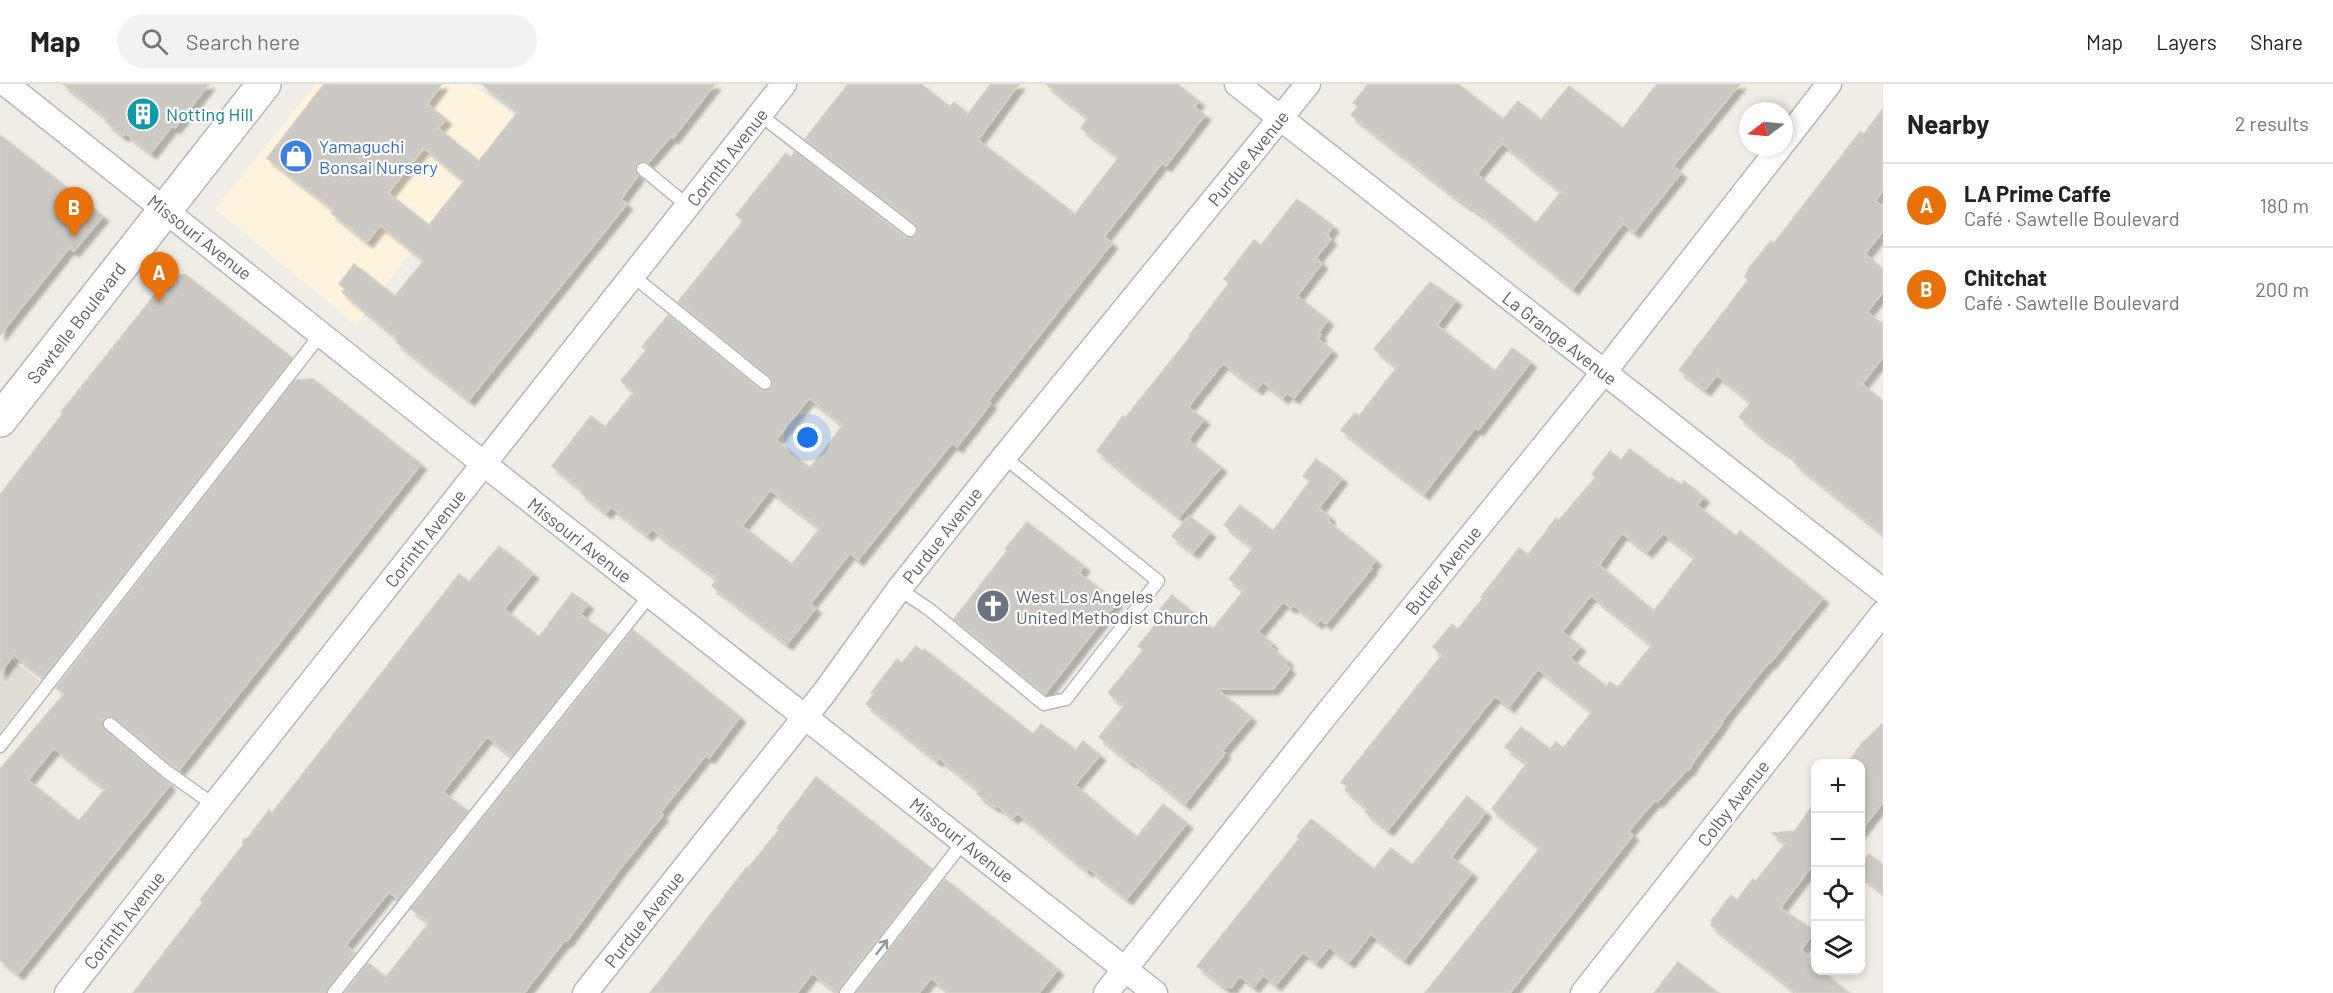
<!DOCTYPE html>
<html lang="en">
<head>
<meta charset="utf-8">
<style>
	body { margin:0; font-family:Barlow,sans-serif; background:#f2f2f2; color:#222 }
	.controls { position:absolute; right:18px; bottom:18px; display:grid; overflow:hidden; border-radius:12px; box-shadow:0 3px 9px #0003 }
	.controls button { width:54px; height:54px; display:grid; place-items:center; padding:0; border:0; border-bottom:2px solid #e0e0e0; background:#fff; color:#222; font:30px sans-serif }
	.compass { position:absolute; left:1739px; top:18px; width:54px; height:54px; border-radius:50%; background:#fff; box-shadow:0 3px 9px #0003; rotate:254deg }
	.you { position:absolute; left:808px; top:354px; width:21px; height:21px; margin:-15px; border:4px solid #fff; border-radius:50%; background:#1a73e8; box-shadow:0 0 0 9px #1a73e833 }
	.badge { display:grid; place-items:center; width:39px; height:39px; border-radius:50%; background:#2563eb; color:#fff; font-size:20px; font-weight:700 }
	.pin { position:absolute; translate:-50% -50px; filter:drop-shadow(0 2px 3px #0008) }
	.pin::after { content:''; position:absolute; top:32px; width:21px; height:18px; background:inherit; clip-path:polygon(0 0,100% 0,50% 100%) }
	.list { margin:0; padding:0; list-style:none }
	h2 { display:flex; justify-content:space-between; align-items:center; height:78px; margin:0; padding:0 24px; font-size:26px }
	h2 small { font-size:20px; font-weight:400; color:#767676 }
	.list li { display:grid; grid-template-columns:39px 1fr auto; gap:18px; align-items:center; box-sizing:border-box; height:84px; padding:0 24px; border-top:2px solid #e0e0e0 }
	.list b { display:block; font-size:22px; white-space:nowrap }
	.list p { margin:0; font-size:20px; white-space:nowrap; color:#767676 }
	.list em { font-size:20px; font-style:normal; color:#767676 }
	.icon { flex:none; width:33px; height:33px; fill:none; stroke:currentColor; stroke-width:2; stroke-linecap:round; stroke-linejoin:round }
	.map { position:relative; flex:none; width:1883px; height:909px; overflow:hidden }
	header { display:flex; align-items:center; gap:36px; box-sizing:border-box; height:84px; padding:0 30px; background:#fff; border-bottom:2px solid #e0e0e0 }
	header strong { font-size:28px }
	nav { display:flex; gap:33px; margin-inline-start:auto; font-size:21px }
	.search { width:420px; height:54px; background:#f2f2f2; display:flex; align-items:center; gap:15px; box-sizing:border-box; padding:0 21px; border-radius:33px; color:#767676; font-size:22px }
	main { display:flex }
	aside { flex:1; background:#fff }
	.map>svg:first-child { display:block }
	.commercial { fill:#fef4dd }
	.education { fill:#e0dcd4 }
	.building { fill:#ccc8c3; stroke:#d5cfc4; stroke-width:1.5; fill-rule:evenodd; filter:url(#shadow) }
	.lines { fill:none; stroke-linecap:round; stroke-linejoin:round }
	.lane-casing { stroke:#b4b7bb; stroke-width:15 }
	.street-casing { stroke:#b4b7bb; stroke-width:27 }
	.secondary-casing { stroke:#b3b6bb; stroke-width:36 }
	.lane { stroke:#fff; stroke-width:12 }
	.street { stroke:#fff; stroke-width:24 }
	.secondary { stroke:#fff; stroke-width:33 }
	.oneway { stroke:#96999c }
	.labels { text-anchor:middle; dominant-baseline:central; stroke-width:4.5; stroke-linejoin:round; paint-order:stroke }
	.culture-label { font-size:18px; fill:#0d838f; stroke:#fff; text-anchor:start }
	.shop-label { font-size:18px; fill:#366cbe; stroke:#fff; text-anchor:start }
	.street-label { font-size:18px; fill:#5e6267; stroke:#fff }
	.worship-label { font-size:18px; fill:#5b616d; stroke:#fff; text-anchor:start }
</style>
</head>
<body>
<header>
<strong>Map</strong>
<div class="search"><svg class="icon" aria-label="search" viewBox="0 0 24 24"><circle cx="10" cy="10" r="6"/><path d="M15 15l6 6"/></svg>Search here</div>
<nav><a>Map</a><a>Layers</a><a>Share</a></nav>
</header>
<main>
<div class="map">
<svg width="1883" height="909" viewBox="0 0 1883 909">
	<defs>
		<filter id="shadow"><feDropShadow dx="5.5" dy="5.5" stdDeviation="1.5" flood-color="#0004"/></filter>
	</defs>
	<rect width="100%" height="100%" fill="#f0ede6"/>
	<!-- commercial -->
	<path class="commercial" d="M 316,0 L 471,0 L 513,31 L 356,241 L 215,125 Z"/>
	<!-- education -->
	<path class="education" d="M 0,566 L 40,597 L 0,648 Z"/>
	<!-- building -->
	<path class="building" d="M 63,0 L 209,0 L 175,44 L 172,42 L 151,69 L 125,49 L 123,52 L 106,38 L 108,35 Z
		M 324,0 L 442,0 L 427,20 L 446,35 L 438,44 L 479,77 L 518,28 L 482,0 L 715,0 L 673,54 L 671,52 L 648,79 L 641,77 L 636,80 L 635,87 L 638,92 L 621,115 L 627,120 L 469,316 L 396,258 L 398,255 L 342,208 L 345,205 L 339,200 L 354,180 L 395,212 L 424,176 L 380,141 L 367,158 L 331,129 L 334,126 L 267,74 ZM 424,64 L 464,97 L 429,141 L 388,109 Z
		M 848,0 L 921,0 L 950,23 L 954,18 L 968,30 L 991,0 L 1019,0 L 978,56 L 1075,130 L 1119,73 L 1081,44 L 1088,34 L 1046,0 L 1177,0 L 1199,17 L 1194,23 L 1205,31 L 1166,82 L 1162,79 L 1104,153 L 1112,159 L 988,317 L 991,319 L 957,363 L 952,359 L 858,476 L 850,469 L 810,520 L 816,524 L 787,560 L 712,502 L 717,495 L 652,445 L 647,451 L 611,423 L 606,429 L 581,409 L 583,407 L 552,382 L 591,332 L 605,343 L 634,308 L 621,297 L 646,266 L 642,263 L 668,231 L 760,305 L 767,307 L 772,304 L 773,297 L 770,293 L 678,218 L 743,137 L 736,131 L 786,69 L 791,73 L 795,68 L 905,153 L 910,154 L 916,151 L 918,146 L 915,139 L 805,55 ZM 809,314 L 843,341 L 810,384 L 776,356 ZM 770,406 L 820,444 L 792,480 L 742,442 Z
		M 1368,0 L 1458,0 L 1503,35 L 1518,17 L 1541,36 L 1569,2 L 1623,44 L 1657,0 L 1740,0 L 1673,82 L 1681,89 L 1634,148 L 1623,139 L 1573,205 L 1484,132 L 1454,112 L 1351,31 L 1358,22 L 1353,19 ZM 1502,59 L 1561,108 L 1536,139 L 1477,90 Z
		M 1883,25 L 1883,106 L 1875,117 L 1883,123 L 1883,147 L 1865,170 L 1883,185 L 1883,208 L 1867,228 L 1883,240 L 1883,273 L 1862,300 L 1883,317 L 1883,450 L 1797,381 L 1793,376 L 1795,374 L 1764,354 L 1739,333 L 1751,318 L 1717,291 L 1705,306 L 1679,286 L 1748,196 L 1745,193 L 1749,184 L 1771,157 L 1774,159 L 1860,48 L 1864,50 Z
		M 0,51 L 103,132 L 74,167 L 69,164 L 0,251 Z
		M 1297,115 L 1333,142 L 1327,151 L 1331,155 L 1316,174 L 1322,179 L 1297,212 L 1328,236 L 1318,249 L 1321,251 L 1318,255 L 1332,266 L 1294,314 L 1287,309 L 1283,314 L 1263,298 L 1257,305 L 1223,279 L 1188,323 L 1204,335 L 1188,356 L 1221,383 L 1179,433 L 1097,367 L 1123,332 L 1125,334 L 1190,253 L 1189,252 L 1229,199 L 1224,195 L 1254,156 L 1261,161 Z
		M 185,190 L 292,274 L 43,593 L 14,571 L 0,589 L 0,411 L 63,329 L 61,328 L 169,193 Z
		M 1430,198 L 1456,216 L 1437,241 L 1495,287 L 1512,264 L 1531,278 L 1478,346 L 1475,344 L 1424,410 L 1341,346 L 1355,329 L 1359,332 L 1397,283 L 1374,265 Z
		M 313,295 L 421,380 L 179,686 L 115,634 L 108,632 L 103,635 L 102,642 L 105,646 L 168,699 L 169,702 L 18,890 L 0,876 L 0,685 L 64,610 L 56,604 L 295,296 ZM 54,664 L 105,705 L 79,737 L 28,696 Z
		M 1630,365 L 1669,395 L 1671,393 L 1681,401 L 1684,397 L 1704,413 L 1697,421 L 1736,452 L 1740,447 L 1823,514 L 1770,579 L 1769,578 L 1722,637 L 1723,638 L 1693,678 L 1690,685 L 1686,687 L 1657,718 L 1655,716 L 1628,748 L 1633,751 L 1510,909 L 1425,909 L 1540,764 L 1492,725 L 1527,679 L 1505,663 L 1521,643 L 1550,665 L 1556,658 L 1563,664 L 1591,629 L 1590,626 L 1538,585 L 1509,623 L 1495,612 L 1388,746 L 1365,728 L 1368,725 L 1345,706 L 1348,703 L 1341,698 L 1442,571 L 1433,563 L 1452,540 L 1458,545 L 1483,514 L 1481,513 L 1519,464 L 1528,471 L 1556,434 L 1559,436 L 1596,393 L 1592,390 L 1610,367 L 1621,376 ZM 1622,449 L 1647,468 L 1663,449 L 1695,473 L 1654,527 L 1599,481 ZM 1591,511 L 1652,561 L 1618,603 L 1610,598 L 1606,602 L 1570,574 L 1580,562 L 1562,548 Z
		M 1316,375 L 1342,394 L 1319,424 L 1330,433 L 1328,437 L 1376,476 L 1370,483 L 1372,484 L 1326,540 L 1320,535 L 1317,539 L 1293,521 L 1291,524 L 1283,518 L 1258,548 L 1272,559 L 1270,562 L 1288,577 L 1285,580 L 1290,584 L 1273,605 L 1217,605 L 1251,633 L 1222,667 L 1225,669 L 1185,720 L 1131,676 L 1130,678 L 1099,653 L 1124,622 L 1108,609 L 1143,566 L 1138,562 L 1161,534 L 1156,530 L 1172,511 L 1213,545 L 1244,506 L 1229,495 L 1253,464 L 1224,441 L 1240,421 L 1273,447 L 1310,397 L 1303,392 Z
		M 1189,432 L 1210,448 L 1193,469 L 1172,452 Z
		M 1027,438 L 1084,482 L 1079,489 L 1117,518 L 1045,610 L 954,535 L 1007,467 L 1005,465 Z
		M 499,462 L 533,489 L 504,525 L 539,553 L 572,509 L 588,520 L 580,530 L 608,551 L 512,672 L 487,653 L 443,708 L 468,727 L 398,815 L 389,808 L 346,861 L 355,869 L 328,904 L 326,909 L 133,909 L 203,818 L 200,816 L 243,761 L 243,755 L 248,754 L 269,726 L 272,729 L 459,490 L 469,498 Z
		M 633,546 L 740,633 L 709,674 L 706,671 L 660,729 L 663,731 L 620,785 L 567,857 L 565,856 L 524,909 L 345,909 L 368,879 L 386,893 L 429,839 L 411,825 Z
		M 916,562 L 922,567 L 924,565 L 1033,650 L 1041,640 L 1076,666 L 1083,657 L 1100,671 L 1075,701 L 1137,753 L 1163,720 L 1187,739 L 1127,815 L 1088,784 L 1087,787 L 1017,729 L 1013,734 L 996,721 L 995,723 L 977,710 L 980,707 L 939,674 L 937,677 L 866,620 L 874,610 L 871,609 L 897,575 L 902,579 Z
		M 1883,639 L 1883,718 L 1860,748 L 1860,680 L 1847,680 L 1862,659 Z
		M 816,693 L 932,785 L 839,904 L 838,909 L 812,889 L 797,909 L 650,909 L 747,783 L 748,784 L 779,746 L 777,744 Z
		M 1467,712 L 1486,728 L 1451,773 L 1472,789 L 1404,876 L 1371,850 L 1349,878 L 1329,863 L 1316,879 L 1303,868 L 1276,901 L 1263,891 L 1254,903 L 1240,892 L 1231,904 L 1228,902 L 1226,904 L 1197,882 L 1299,755 L 1297,753 L 1311,735 L 1374,785 L 1391,764 L 1411,780 L 1414,779 Z
		M 1815,718 L 1815,778 L 1780,824 L 1815,847 L 1801,866 L 1811,875 L 1809,878 L 1815,883 L 1815,886 L 1820,886 L 1849,909 L 1797,909 L 1711,841 L 1713,838 L 1711,837 L 1731,811 L 1737,816 L 1753,795 L 1756,797 L 1786,759 L 1772,749 L 1795,747 Z
		M 1869,770 L 1883,781 L 1883,808 L 1860,791 L 1860,782 Z
		M 945,795 L 1058,885 L 1039,909 L 950,909 L 931,894 L 919,909 L 856,909 Z
		M 1678,878 L 1718,909 L 1654,909 Z"/>
	<g class="lines">
		<defs>
			<path id="lane" d="M 760,31 L 910,146
				M 643,85 L 688,122
				M 633,192 L 765,299
				M 899,505 L 930,526 L 1044,620 L 1066,615 L 1158,497 L 1004,373
				M 110,640 L 166,687 L 214,721
				M 0,662 L 321,250
				M 334,909 L 650,511
				M 846,909 L 964,757"/>
			<path id="street" d="M 6,0 L 484,380 L 1155,909
				M 1237,0 L 1883,507
				M 1784,58 L 1829,0
				M 67,909 L 214,721 L 784,0
				M 585,909 L 824,609 L 899,505 L 1004,373 L 1308,0
				M 1106,909 L 1325,632 L 1604,288 L 1780,63
				M 1583,909 L 1883,529"/>
			<path id="secondary" d="M 0,336 L 264,0"/>
		</defs>
		<!-- lane casing -->
		<use href="#lane" class="lane-casing"/>
		<!-- street casing -->
		<use href="#street" class="street-casing"/>
		<!-- secondary casing -->
		<use href="#secondary" class="secondary-casing"/>
		<!-- lane -->
		<use href="#lane" class="lane"/>
		<!-- street -->
		<use href="#street" class="street"/>
		<!-- secondary -->
		<use href="#secondary" class="secondary"/>
	</g>
	<!-- one-way arrows -->
	<defs><path id="oneway-shaft" d="M-6 0H5M1.5-3L5.5 0L1.5 3" fill="none" stroke-width="1.6" stroke-linecap="round" stroke-linejoin="round" transform="scale(1.5)"/></defs>
	<use class="oneway" href="#oneway-shaft" transform="translate(882 863) rotate(-52)"/>
	<!-- icons -->
	<defs>
		<symbol id="building-disc" viewBox="-11 -11 22 22"><circle r="9.5" fill="#0f9aa8" stroke="#fff"/><path d="M-4-6H4V6H1V3H-1V6H-4ZM-2.5-4.3h1.7v1.8h-1.7ZM.8-4.3h1.7v1.8H.8ZM-2.5-1h1.7V.8h-1.7ZM.8-1h1.7V.8H.8Z" fill="#fff"/></symbol>
		<symbol id="shop-disc" viewBox="-11 -11 22 22"><circle r="9.5" fill="#3f7fe0" stroke="#fff"/><path d="M-5-2.5h2.3a2.7 3.5 0 0 1 5.4 0H5L5.5 6h-11ZM-1.5-2.5h3a1.5 2.3 0 0 0-3 0Z" fill="#fff"/></symbol>
		<symbol id="church-disc" viewBox="-11 -11 22 22"><circle r="9.5" fill="#6b7280" stroke="#fff"/><path d="M-1.2-6h2.4v3.5h3.3v2.4h-3.3V6h-2.4V-.1h-3.3v-2.4h3.3Z" fill="#fff"/></symbol>
	</defs>
	<g fill-rule="evenodd">
		<use href="#building-disc" x="124" y="11" width="38" height="38"/>
		<use href="#shop-disc" x="277" y="53" width="38" height="38"/>
		<use href="#church-disc" x="974" y="503" width="38" height="38"/>
	</g>
	<g class="labels">
		<!-- culture labels -->
		<g class="culture-label">
			<text x="166" y="30">Notting Hill</text>
		</g>
		<!-- shop labels -->
		<g class="shop-label">
			<text x="319" y="62">Yamaguchi<tspan x="319" dy="21">Bonsai Nursery</tspan></text>
		</g>
		<!-- street labels -->
		<g class="street-label">
			<text transform="translate(727 73) rotate(-52)">Corinth Avenue</text>
			<text transform="translate(1248 74) rotate(-51)">Purdue Avenue</text>
			<text transform="translate(200 153) rotate(38)">Missouri Avenue</text>
			<text transform="translate(76 239) rotate(-52)">Sawtelle Boulevard</text>
			<text transform="translate(1560 254) rotate(38)">La Grange Avenue</text>
			<text transform="translate(942 451) rotate(-52)">Purdue Avenue</text>
			<text transform="translate(425 454) rotate(-52)">Corinth Avenue</text>
			<text transform="translate(580 456) rotate(38)">Missouri Avenue</text>
			<text transform="translate(1443 486) rotate(-51)">Butler Avenue</text>
			<text transform="translate(1733 719) rotate(-52)">Colby Avenue</text>
			<text transform="translate(962 756) rotate(38)">Missouri Avenue</text>
			<text transform="translate(644 835) rotate(-52)">Purdue Avenue</text>
			<text transform="translate(124 836) rotate(-52)">Corinth Avenue</text>
		</g>
		<!-- worship labels -->
		<g class="worship-label">
			<text x="1016" y="512">West Los Angeles<tspan x="1016" dy="21">United Methodist Church</tspan></text>
		</g>
	</g>
</svg>
<div class="controls">
<button>+</button>
<button>−</button>
<button><svg class="icon" aria-label="locate" viewBox="0 0 24 24"><circle cx="12" cy="12" r="6"/><path d="M12 2v4M12 18v4M2 12h4M18 12h4"/></svg></button>
<button><svg class="icon" aria-label="layers" viewBox="0 0 24 24"><path d="M12 4l9 5-9 5-9-5zM3 14l9 5 9-5"/></svg></button>
</div>
<svg class="compass" viewBox="-18 -18 36 36"><path d="M0-13l5 13h-10z" fill="#e53935"/><path d="M0 13l5-13h-10z" fill="#767676"/></svg>
<div class="you"></div>
<div class="pin badge" style="left:159px;top:218px;background:#e8710a">A</div>
<div class="pin badge" style="left:74px;top:153px;background:#e8710a">B</div>
</div>
<aside>
<h2>Nearby<small>2 results</small></h2>
<ul class="list">
<li><span class="badge" style="background:#e8710a">A</span><div><b>LA Prime Caffe</b><p>Café · Sawtelle Boulevard</p></div><em>180 m</em></li>
<li><span class="badge" style="background:#e8710a">B</span><div><b>Chitchat</b><p>Café · Sawtelle Boulevard</p></div><em>200 m</em></li>
</ul>
</aside>
</main>
</body>
</html>
